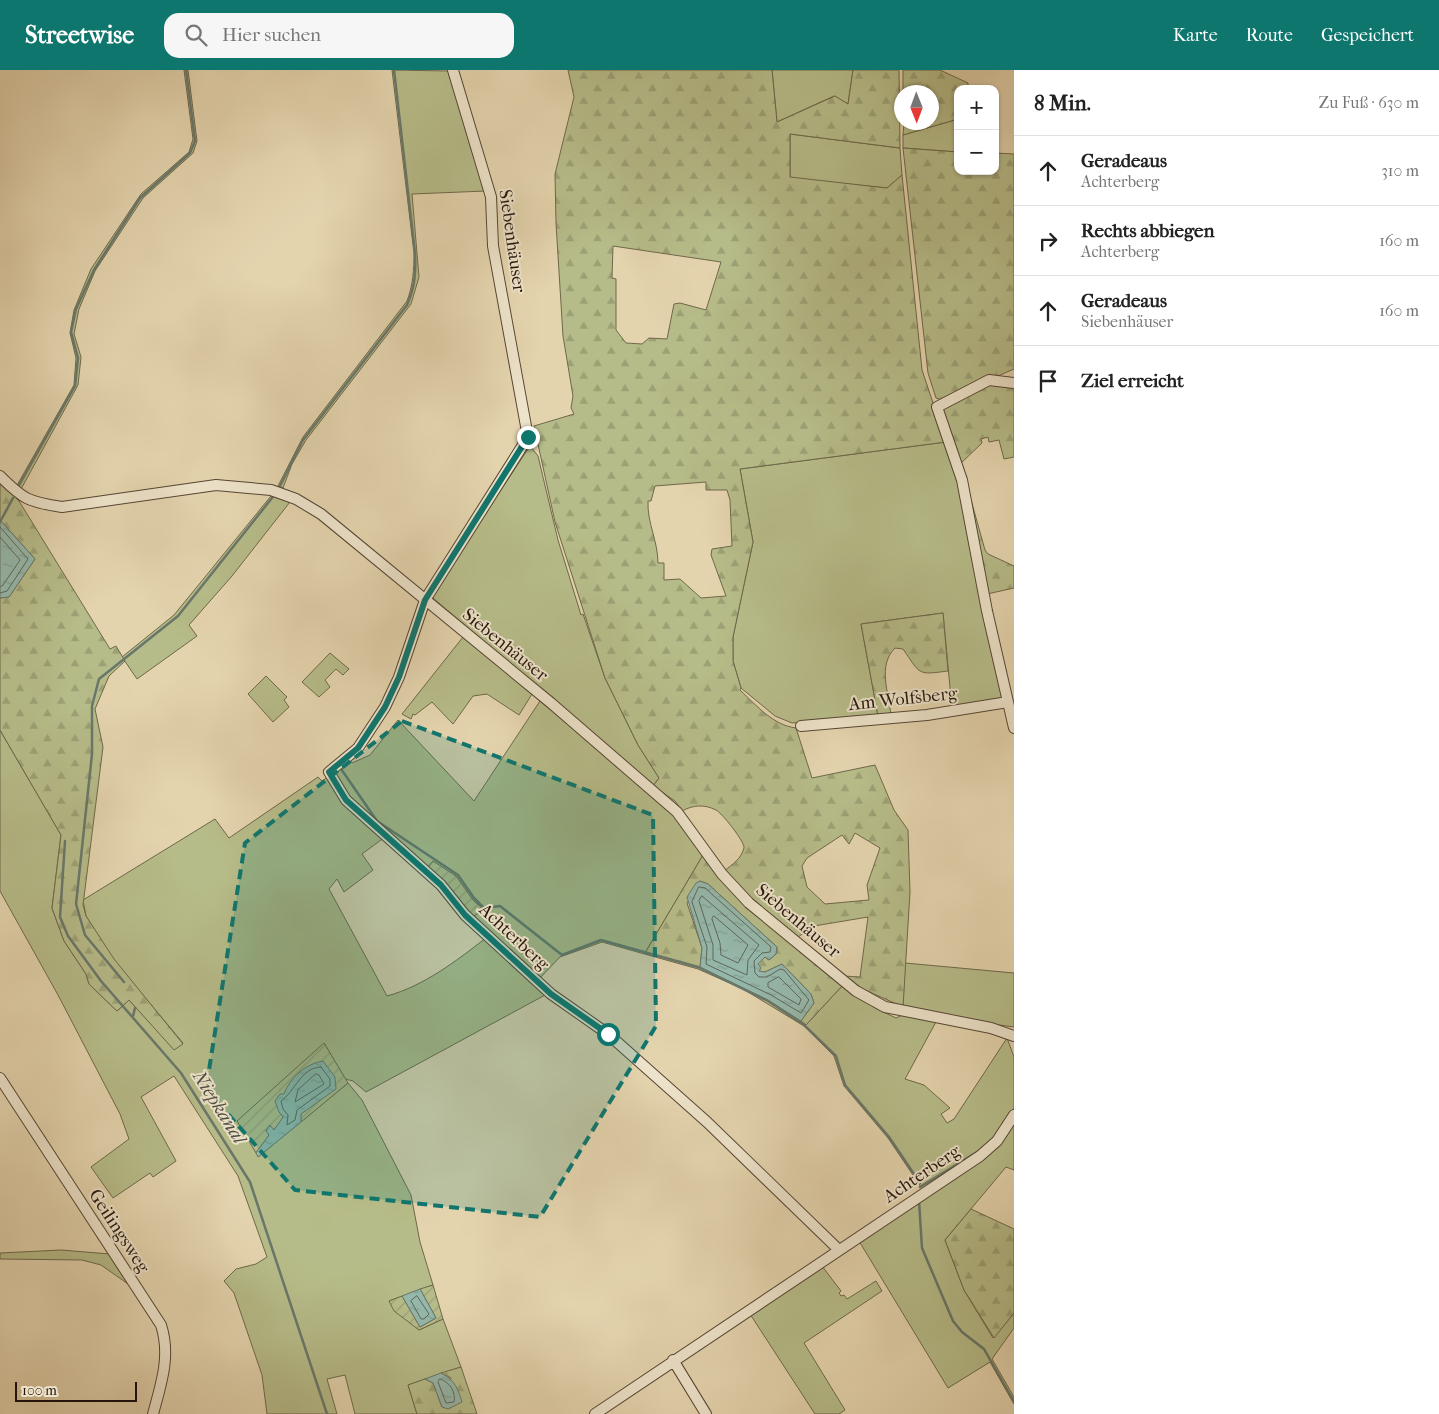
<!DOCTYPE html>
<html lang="de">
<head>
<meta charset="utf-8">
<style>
	body { margin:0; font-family:"IM FELL French Canon",serif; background:#f6f6f6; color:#222 }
	.controls { position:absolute; right:15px; top:15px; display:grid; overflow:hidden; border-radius:10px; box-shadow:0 1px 4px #0004 }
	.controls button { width:45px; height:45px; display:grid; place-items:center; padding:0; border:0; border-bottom:1px solid #e0e0e0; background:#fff; color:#222; font:25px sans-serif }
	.compass { position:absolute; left:894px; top:15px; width:45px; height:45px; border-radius:50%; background:#fff; box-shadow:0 1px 4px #0004; rotate:179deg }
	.scale { position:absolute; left:15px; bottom:12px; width:122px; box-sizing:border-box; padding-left:5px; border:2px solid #27150c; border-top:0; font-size:14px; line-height:18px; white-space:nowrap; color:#27150c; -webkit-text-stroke:4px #ede3ca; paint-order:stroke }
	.stop { position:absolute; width:15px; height:15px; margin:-11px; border:4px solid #0f766e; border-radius:50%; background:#fff }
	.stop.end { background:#0f766e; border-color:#fff; box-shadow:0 1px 5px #0008 }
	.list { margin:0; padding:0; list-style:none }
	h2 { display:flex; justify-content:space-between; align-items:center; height:65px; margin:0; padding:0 20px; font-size:21px }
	h2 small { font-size:16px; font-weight:400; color:#767676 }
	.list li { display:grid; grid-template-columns:32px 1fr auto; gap:15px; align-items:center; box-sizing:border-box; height:70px; padding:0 20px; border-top:1px solid #e0e0e0 }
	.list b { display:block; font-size:19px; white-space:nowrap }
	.list p { margin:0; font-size:16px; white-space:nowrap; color:#767676 }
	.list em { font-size:16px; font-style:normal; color:#767676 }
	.icon { flex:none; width:28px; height:28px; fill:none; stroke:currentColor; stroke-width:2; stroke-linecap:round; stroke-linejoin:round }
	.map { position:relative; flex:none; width:1014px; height:1344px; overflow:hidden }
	header { display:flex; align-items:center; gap:30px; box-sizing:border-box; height:70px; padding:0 25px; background:#0f766e; color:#fff }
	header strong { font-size:24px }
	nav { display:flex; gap:28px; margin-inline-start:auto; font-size:18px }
	.search { width:350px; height:45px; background:#f6f6f6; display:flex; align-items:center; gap:12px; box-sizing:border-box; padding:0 18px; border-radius:15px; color:#767676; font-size:19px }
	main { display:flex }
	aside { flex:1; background:#fff }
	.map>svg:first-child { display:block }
	.grass { fill:#b6bc89; stroke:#6e684a }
	.forest { fill:url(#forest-firs); stroke:#6e684a; fill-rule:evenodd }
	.garden { fill:url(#garden-furrows); stroke:#6e684a }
	.water { fill:url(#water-ripples); stroke:#69776b }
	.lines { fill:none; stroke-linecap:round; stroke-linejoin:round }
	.shore { stroke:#5e665c; stroke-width:1 }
	.stream { stroke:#69776b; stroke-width:2.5 }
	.minor-casing { stroke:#564534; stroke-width:12 }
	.minor { stroke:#ede3ca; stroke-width:10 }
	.route { stroke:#0f766e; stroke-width:6 }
	.marked { fill:#0f766e; fill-opacity:0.2; stroke:#0f766e; stroke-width:4; stroke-dasharray:10 6; stroke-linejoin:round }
	.labels { text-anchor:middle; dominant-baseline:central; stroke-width:4; stroke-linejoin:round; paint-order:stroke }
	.street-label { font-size:18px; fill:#27150c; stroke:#ede3ca }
	.water-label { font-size:19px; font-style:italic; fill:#4e4e44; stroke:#ede3ca }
</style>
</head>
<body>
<header>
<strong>Streetwise</strong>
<div class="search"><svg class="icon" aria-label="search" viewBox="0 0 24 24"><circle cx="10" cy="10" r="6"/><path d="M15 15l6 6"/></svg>Hier suchen</div>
<nav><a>Karte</a><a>Route</a><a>Gespeichert</a></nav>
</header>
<main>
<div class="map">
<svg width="1014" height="1344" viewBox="0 0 1014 1344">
	<defs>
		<pattern id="forest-firs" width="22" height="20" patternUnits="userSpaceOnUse" patternTransform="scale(1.25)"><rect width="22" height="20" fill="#b6bc89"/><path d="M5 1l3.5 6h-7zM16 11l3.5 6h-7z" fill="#9ca175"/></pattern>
		<pattern id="garden-furrows" width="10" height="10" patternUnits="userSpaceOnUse" patternTransform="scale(1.25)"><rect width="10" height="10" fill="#b6bc89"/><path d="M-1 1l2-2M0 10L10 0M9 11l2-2" fill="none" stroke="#9ca175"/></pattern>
		<pattern id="water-ripples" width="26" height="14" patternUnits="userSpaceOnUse" patternTransform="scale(1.25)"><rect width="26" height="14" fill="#95b8ab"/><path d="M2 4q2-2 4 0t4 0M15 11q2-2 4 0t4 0" fill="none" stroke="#809d92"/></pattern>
	</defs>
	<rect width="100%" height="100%" fill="#e4d4ae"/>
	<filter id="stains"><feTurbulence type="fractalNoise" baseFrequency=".004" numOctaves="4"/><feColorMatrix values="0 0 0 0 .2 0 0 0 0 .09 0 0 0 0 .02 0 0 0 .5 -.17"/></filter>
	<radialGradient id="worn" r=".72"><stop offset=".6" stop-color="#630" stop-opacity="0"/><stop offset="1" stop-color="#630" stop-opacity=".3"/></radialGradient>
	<!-- grass -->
	<path class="grass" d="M 184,0 L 188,0 L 197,71 L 193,83 L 143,128 L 95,201 L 79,239 L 74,264 L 81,287 L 78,315 L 20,421 L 16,417 L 74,315 L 76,288 L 70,263 L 74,240 L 91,199 L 141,124 L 189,82 L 193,69 Z
		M 392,0 L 449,1 L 486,121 L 412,124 L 419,207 L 411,234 L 306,370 L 292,394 L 283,418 L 278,416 L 303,367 L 407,231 C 413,215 414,200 414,183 Z
		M 772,0 L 853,0 L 848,34 L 834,26 L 777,52 Z
		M 958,49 L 958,82 L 903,78 L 903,65 Z
		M 790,64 L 900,78 L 902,105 L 887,118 L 790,108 Z
		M 946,372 L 959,407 L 1007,630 L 952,639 L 943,543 L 861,554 L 878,646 L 792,653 L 775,646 L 741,618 L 733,591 L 733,567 L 753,472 L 740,399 Z
		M 530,376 L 538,386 L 558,470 L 581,545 L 583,544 L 605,608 L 638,675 L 659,708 L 653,716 L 433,528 L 433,522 Z
		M 271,426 L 290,432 L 232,506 L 189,555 L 197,566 L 137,609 L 122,587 L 174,545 Z
		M 463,567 L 532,624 L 519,645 L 487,624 L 473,626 L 453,654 L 432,632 L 415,645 L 413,644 L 411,649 L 402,644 Z
		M 330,583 L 349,599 L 343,605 L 336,599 L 325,610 L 330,617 L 319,627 L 302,612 Z
		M 266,606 L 287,627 L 284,630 L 289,637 L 273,652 L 248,624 Z
		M 540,631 L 668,738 L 703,785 L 645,883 L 700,897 L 768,930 L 806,955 L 843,915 L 875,938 L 896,948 L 907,943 L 937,950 L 905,1009 L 924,1015 L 950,1038 L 941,1044 L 947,1053 L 954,1049 L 1007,968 L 1014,987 L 1014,1038 L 1009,1049 L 985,1077 L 921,1117 L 888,1068 L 844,1016 L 834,986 L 804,956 L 743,919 L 698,899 L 602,872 L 560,887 L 539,909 L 472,847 L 484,839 L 473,830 L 456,806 L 426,798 L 343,724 L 332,701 L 349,689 L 352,693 L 370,685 L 398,650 L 474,731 Z
		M 0,660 L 61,765 L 52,838 L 64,871 L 86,904 L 89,914 L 117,941 L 129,930 L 174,979 L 183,973 L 114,890 L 86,846 L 83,830 L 215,749 L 229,768 L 318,707 L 322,711 L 328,707 L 385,767 L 362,784 L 373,800 L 344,822 L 337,809 L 329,819 L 387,926 C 424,916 456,891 486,868 L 547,924 L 366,1022 L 353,1011 L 345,1009 L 324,973 L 258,1087 L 348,1013 L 362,1030 L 411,1125 L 420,1172 L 433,1215 L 389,1231 L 419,1260 L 443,1249 L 461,1297 L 408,1315 L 417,1344 L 355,1344 L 345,1305 L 327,1309 L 337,1344 L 267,1344 L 262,1305 L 234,1223 L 224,1211 L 236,1199 L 256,1194 L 267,1187 L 238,1106 L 174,1006 L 141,1027 L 176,1091 L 153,1107 L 150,1103 L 113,1128 L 91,1097 L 129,1069 L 120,1044 L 58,925 L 0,821 Z
		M 905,893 L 1014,903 L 1014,957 L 954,949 L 903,937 Z
		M 1014,1055 L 1014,1100 L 1006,1097 L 945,1170 L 964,1220 L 993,1268 L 1014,1243 L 1014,1258 L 992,1289 L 1014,1327 L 1014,1334 L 990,1292 L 948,1318 L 859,1171 L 1006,1066 Z
		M 61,1180 L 110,1184 L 131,1216 L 101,1195 L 82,1190 L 0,1189 L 0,1183 Z
		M 822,1196 L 841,1221 L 839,1223 L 841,1226 L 844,1225 L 847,1229 L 876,1211 L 882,1221 L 804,1273 L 845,1340 L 839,1344 L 815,1344 L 750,1244 Z"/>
	<!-- forest -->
	<path class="forest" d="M 568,0 L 772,0 L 777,52 L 835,26 L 848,34 L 853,0 L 899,0 L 900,78 L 790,64 L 790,107 L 887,118 L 902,105 L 922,300 L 946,372 L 740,399 L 753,472 L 733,567 L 733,591 L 741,618 L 740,620 C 757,636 773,655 796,658 L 812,708 L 875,695 L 894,740 L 908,760 L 910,822 L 903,937 L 863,919 L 844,906 L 860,907 L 868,847 L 814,856 L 798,867 L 753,831 L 724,801 C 733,794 741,789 744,778 C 745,772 722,743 716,740 C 704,734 693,735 682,741 L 675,731 L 653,716 L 659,708 L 638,675 L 605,608 L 555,452 L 534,356 L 574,344 L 571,338 L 573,326 L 563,266 L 556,153 L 555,104 L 574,27 ZM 613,176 L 721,192 L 706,240 L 680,233 L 674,234 L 667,269 L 649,268 L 642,274 L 626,273 L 616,260 L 616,209 L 612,208 ZM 706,412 L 706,420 L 727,420 L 730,430 L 732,476 L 712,479 L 711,485 L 726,526 L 701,528 L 680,509 L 664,510 L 664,493 L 658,493 C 658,471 647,453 648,431 L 651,431 L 655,416 ZM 855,763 L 880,778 L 867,815 L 869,830 L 825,834 L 807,817 L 802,796 L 807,788 L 842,765 L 849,774 Z
		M 903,0 L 940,0 L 968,13 L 968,19 L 958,19 L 958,49 L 903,65 L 904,53 L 932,52 L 932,22 L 903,22 Z
		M 903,78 L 958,82 L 958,101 L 995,101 L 995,83 L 1014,84 L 1014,299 L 942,330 L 936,328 L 928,303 Z
		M 992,313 L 1014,316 L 1014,387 L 1004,389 L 999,370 L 989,372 L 988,367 L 981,369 L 982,373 L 959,395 L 940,338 Z
		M 0,412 L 19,431 L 110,579 L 116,576 L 125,591 L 109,606 L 95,639 L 103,677 L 83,835 L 86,846 L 114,889 L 183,974 L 174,980 L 129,930 L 117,941 L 89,914 L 86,904 L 64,871 L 52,838 L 61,765 L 0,660 L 0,528 L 9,527 L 35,489 L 0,450 Z
		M 971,430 L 985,480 L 988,484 L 1014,496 L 1014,518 L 987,524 Z
		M 943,543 L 948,601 C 917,605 921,605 903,579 L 895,578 C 877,596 889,623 891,645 L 878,646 L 861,554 Z
		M 703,785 L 843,915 L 806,955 L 801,951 L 814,933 L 811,924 L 782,894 L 765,902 L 758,901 L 758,894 L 765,887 L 769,890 L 776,884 L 777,877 L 708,814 L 700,811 L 687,833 L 702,878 L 700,897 L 645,883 Z
		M 971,1139 L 1014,1159 L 1014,1243 L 994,1268 L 964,1220 L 945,1170 Z
		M 461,1297 L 477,1344 L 417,1344 L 408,1315 L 425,1309 L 433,1313 L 442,1337 L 451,1308 L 441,1303 Z"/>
	<!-- garden -->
	<path class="garden" d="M 433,791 L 456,806 L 473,830 L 484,840 L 472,847 L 426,799 Z
		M 324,973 L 348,1013 L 301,1052 L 300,1044 L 284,1047 L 274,1060 L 270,1056 L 266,1060 L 269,1065 L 256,1083 L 237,1051 Z
		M 433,1215 L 443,1249 L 419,1260 L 394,1241 L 389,1231 L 402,1226 L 420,1257 L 436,1248 L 420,1219 Z"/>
	<!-- water -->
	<path class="water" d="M 0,450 L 35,489 L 9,527 L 0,528 Z
		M 700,811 L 708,814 L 777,877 L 776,884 L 769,890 L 765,887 L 758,894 L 761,898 L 759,901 L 765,902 L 782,894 L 811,924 L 814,933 L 801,951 L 768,930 L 700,897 L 702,878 L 687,827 L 696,813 Z
		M 323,991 L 335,1007 L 336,1019 L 301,1044 L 301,1052 L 258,1087 L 256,1083 L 269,1065 L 266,1061 L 270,1055 L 274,1060 L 283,1047 L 279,1042 L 275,1031 L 280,1024 L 284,1024 C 290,1008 305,994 323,991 Z
		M 420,1219 L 436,1248 L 420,1257 L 402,1226 Z
		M 441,1303 C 455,1310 458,1319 462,1332 L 448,1339 L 442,1337 L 433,1313 L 425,1309 Z"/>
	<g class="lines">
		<!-- shore -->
		<path class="shore" d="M 0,457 L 28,489 L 7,521 L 0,523
			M 0,467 L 20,490 L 3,515 L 0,517
			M 699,817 L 705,818 L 771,877 L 770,882 L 762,883 L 754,891 L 755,903 L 759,907 L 767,907 L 780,899 L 784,900 L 809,930 L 801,943 L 771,925 L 706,894 L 707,877 L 692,832 Z
			M 702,826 L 759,875 L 748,890 L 747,905 L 713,890 L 713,875 L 699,831 Z
			M 714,846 L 748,875 L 738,893 L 721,885 L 720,873 L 712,849 Z
			M 779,907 L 801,929 L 799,935 L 768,917 L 768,913 Z
			M 321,997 L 330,1009 L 330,1016 L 297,1040 L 295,1050 L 287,1055 L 288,1045 L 283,1039 L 281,1031 C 294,1023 301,997 321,997 Z
			M 316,1004 L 319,1005 L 324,1014 L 295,1032 L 298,1020 Z
			M 417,1226 L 429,1244 L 424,1249 L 421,1249 L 411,1231 Z
			M 440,1309 C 450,1312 456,1322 454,1332 L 446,1333 L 438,1312 Z"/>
		<!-- stream -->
		<path class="stream" d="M 280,416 L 303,370 L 407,235 C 415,217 416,202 415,183 L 394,0
			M 18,417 L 75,316 L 78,288 L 71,262 L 76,239 L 94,200 L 140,128 L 190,83 L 195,71 L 186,0
			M 0,452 L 13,428
			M 339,696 L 377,751 L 458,805 L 474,828 L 484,838 L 500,836 L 562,885 L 601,870 L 698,897 L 768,931 L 804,955 L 836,986 L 845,1015 L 889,1067 L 920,1113
			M 65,771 L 60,847 L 68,866 L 101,911 L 181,1003 L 250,1112 L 327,1344
			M 124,912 L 85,865 L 76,834 L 92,684 L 92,636 L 99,609 L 178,546 L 272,428
			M 133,946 L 135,938
			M 920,1117 L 982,1079
			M 919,1131 L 922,1178 L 953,1251 L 962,1262 L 984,1279 L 1014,1332"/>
		<defs>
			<path id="minor" d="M 453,0 L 491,127 L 493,176 L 528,367 L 425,530 L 399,607 L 385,637 L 358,678 L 329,702 L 346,730 L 441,815 L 465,845 L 551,924 L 608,964 L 707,1052 L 839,1180
				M 1014,313 L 989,310 L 937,337 L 962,410 L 987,541 L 1014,658
				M 0,406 C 23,429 28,432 62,437 L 216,415 L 271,420 L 296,429 L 321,444 L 551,633 L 677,742 L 722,804 L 749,833 L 856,921 L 885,937 L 991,958 L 1014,966
				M 801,656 L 927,645 L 1008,632
				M 0,1008 L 161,1255 C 171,1286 161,1314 153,1344
				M 673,1290 L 706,1344
				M 595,1344 L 980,1086 L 997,1071 L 1014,1045"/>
		</defs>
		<!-- minor casing -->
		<use href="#minor" class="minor-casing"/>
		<!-- minor -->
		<use href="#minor" class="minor"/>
	</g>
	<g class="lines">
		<!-- route -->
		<path class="route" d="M 528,367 L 425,530 L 399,607 L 385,637 L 358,678 L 329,702 L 346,730 L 441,815 L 465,845 L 551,924 L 608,964"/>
	</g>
	<!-- marked area -->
	<path class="marked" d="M 402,651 L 653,745 L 656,956 L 540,1147 L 295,1120 L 206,1019 L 245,773 Z"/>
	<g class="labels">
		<!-- street labels -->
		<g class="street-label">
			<text transform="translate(512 171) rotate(82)">Siebenhäuser</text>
			<text transform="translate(505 575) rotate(39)">Siebenhäuser</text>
			<text transform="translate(903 629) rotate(-6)">Am Wolfsberg</text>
			<text transform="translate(798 851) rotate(40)">Siebenhäuser</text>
			<text transform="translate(514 867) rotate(43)">Achterberg</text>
			<text transform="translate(922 1104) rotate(-34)">Achterberg</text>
			<text transform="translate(119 1161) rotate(57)">Geilingsweg</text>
		</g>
		<!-- water labels -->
		<g class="water-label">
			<text transform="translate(219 1037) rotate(58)">Niepkanal</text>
		</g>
	</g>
	<rect width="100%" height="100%" filter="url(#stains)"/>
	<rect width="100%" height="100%" fill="url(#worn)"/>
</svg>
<div class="controls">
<button>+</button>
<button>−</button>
</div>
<svg class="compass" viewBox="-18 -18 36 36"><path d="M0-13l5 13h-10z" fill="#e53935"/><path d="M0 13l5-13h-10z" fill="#767676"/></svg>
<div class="scale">100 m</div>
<div class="stop" style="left:608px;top:964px"></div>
<div class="stop end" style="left:528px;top:367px"></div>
</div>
<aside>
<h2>8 Min.<small>Zu Fuß · 630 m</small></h2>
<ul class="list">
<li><svg class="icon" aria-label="ahead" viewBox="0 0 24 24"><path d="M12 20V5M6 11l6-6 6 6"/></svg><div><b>Geradeaus</b><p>Achterberg</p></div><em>310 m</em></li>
<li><svg class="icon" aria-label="right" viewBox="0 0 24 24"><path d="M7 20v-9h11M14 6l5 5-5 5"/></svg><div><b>Rechts abbiegen</b><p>Achterberg</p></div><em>160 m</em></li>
<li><svg class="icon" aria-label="ahead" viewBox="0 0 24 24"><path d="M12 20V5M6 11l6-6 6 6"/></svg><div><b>Geradeaus</b><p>Siebenhäuser</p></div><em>160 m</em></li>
<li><svg class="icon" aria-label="arrive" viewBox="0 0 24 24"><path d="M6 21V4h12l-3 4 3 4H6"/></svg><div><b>Ziel erreicht</b></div></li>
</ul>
</aside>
</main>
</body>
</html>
